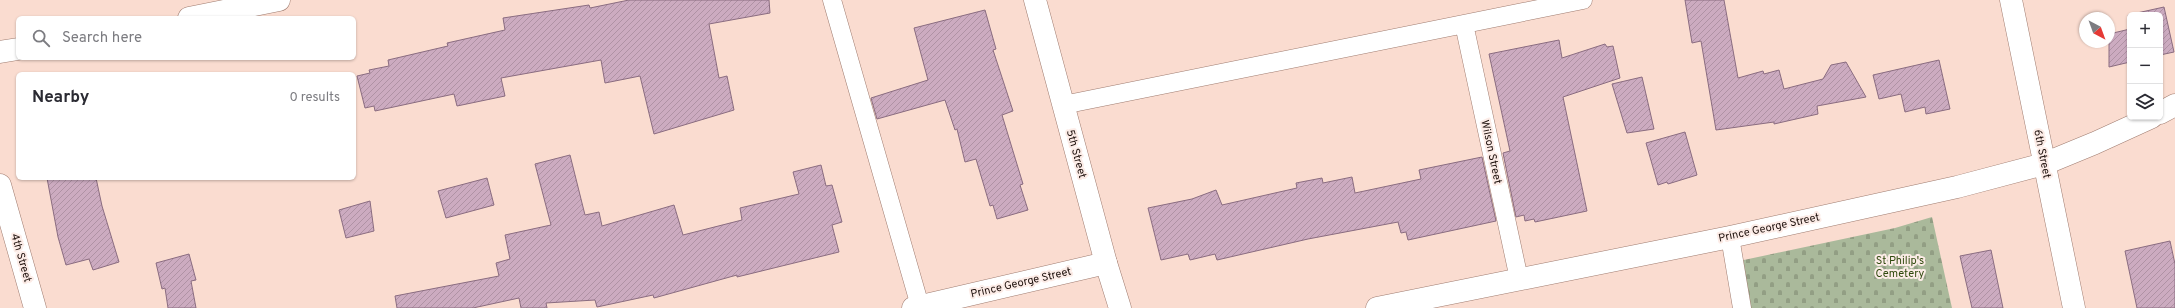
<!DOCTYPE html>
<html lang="en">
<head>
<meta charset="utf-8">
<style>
	body { margin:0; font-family:Overpass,sans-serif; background:#f2f2f3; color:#2b2b33 }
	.controls { position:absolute; right:12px; top:12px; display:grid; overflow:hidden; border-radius:6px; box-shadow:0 1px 3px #0004 }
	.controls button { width:36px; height:36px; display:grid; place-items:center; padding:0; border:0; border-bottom:1px solid #e1e1e2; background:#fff; color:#2b2b33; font:20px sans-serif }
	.compass { position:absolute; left:2079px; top:12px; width:36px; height:36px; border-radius:50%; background:#fff; box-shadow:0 1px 3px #0004; rotate:139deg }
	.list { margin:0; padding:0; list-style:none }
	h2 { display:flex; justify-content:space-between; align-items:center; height:52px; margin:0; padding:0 16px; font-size:17px }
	h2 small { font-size:13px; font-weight:400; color:#7c7c81 }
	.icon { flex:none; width:22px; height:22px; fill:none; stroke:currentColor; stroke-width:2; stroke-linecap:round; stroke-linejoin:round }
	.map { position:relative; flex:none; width:2175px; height:308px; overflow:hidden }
	.search { position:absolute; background:#fff; box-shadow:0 1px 3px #0004; left:16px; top:16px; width:340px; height:44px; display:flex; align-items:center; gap:10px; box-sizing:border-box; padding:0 14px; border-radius:6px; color:#7c7c81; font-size:15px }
	.panel { position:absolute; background:#fff; box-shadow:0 1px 3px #0004; left:16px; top:72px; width:340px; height:108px; border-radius:6px }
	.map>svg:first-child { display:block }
	.cemetery { fill:url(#cemetery-stones) }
	.building { fill:url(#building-hatch); stroke:#8a6c80 }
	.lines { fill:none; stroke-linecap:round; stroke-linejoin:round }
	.service-casing { stroke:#9f7c70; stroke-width:19 }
	.minor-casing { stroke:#9f7c70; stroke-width:23 }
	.tertiary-casing { stroke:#9f7c70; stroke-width:23 }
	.service { stroke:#fff; stroke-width:18 }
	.minor { stroke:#fff; stroke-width:22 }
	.tertiary { stroke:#fff; stroke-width:22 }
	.labels { text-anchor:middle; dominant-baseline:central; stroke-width:4; stroke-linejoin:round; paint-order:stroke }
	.street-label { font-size:11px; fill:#1e110d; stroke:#fcece7 }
	.park-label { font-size:11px; fill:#304a0e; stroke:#fcece7 }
</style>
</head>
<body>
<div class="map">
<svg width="2175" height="308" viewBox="0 0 2175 308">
	<defs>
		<pattern id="cemetery-stones" width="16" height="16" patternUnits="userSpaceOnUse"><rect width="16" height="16" fill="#aab99b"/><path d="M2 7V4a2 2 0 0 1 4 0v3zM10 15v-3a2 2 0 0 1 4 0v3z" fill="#929e84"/></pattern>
		<pattern id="building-hatch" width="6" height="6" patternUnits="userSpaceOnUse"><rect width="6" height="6" fill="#ccabc0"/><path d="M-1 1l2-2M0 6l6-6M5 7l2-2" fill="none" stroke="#af92a4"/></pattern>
	</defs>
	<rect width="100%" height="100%" fill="#fadcd0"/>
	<!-- cemetery -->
	<path class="cemetery" d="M 1932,217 L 1952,308 L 1750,308 L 1739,261 L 1895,228 Z"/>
	<!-- building -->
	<path class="building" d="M 629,0 L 769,0 L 770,13 L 709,24 L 719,78 L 727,76 L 734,110 L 654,134 L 640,76 L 605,83 L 601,60 L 501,78 L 505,96 L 457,106 L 454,94 L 375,111 L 374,106 L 365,108 L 357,76 L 370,73 L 369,70 L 389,66 L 388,60 L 448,46 L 447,43 L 505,30 L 503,18 L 589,5 L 590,8 Z
		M 1685,0 L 1724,0 L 1738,78 L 1763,71 L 1764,74 L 1779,70 L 1784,89 L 1823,79 L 1831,65 L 1846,62 L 1866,97 L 1817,106 L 1818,114 L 1774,124 L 1774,122 L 1716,130 L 1701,41 L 1692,43 Z
		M 2164,7 L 2174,52 L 2160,55 L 2160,15 L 2130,15 L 2130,23 L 2128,15 Z
		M 985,10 L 996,49 L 993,50 L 1013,111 L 1002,115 L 1023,184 L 1020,185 L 1028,210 L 997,219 L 993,205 L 990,206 L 976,159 L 965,162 L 957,129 L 955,130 L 945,100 L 877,119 L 871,98 L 928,80 L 914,28 Z
		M 2130,29 L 2130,62 L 2109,67 L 2109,34 Z
		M 1559,40 L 1562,58 L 1605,44 L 1607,47 L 1613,46 L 1620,78 L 1563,97 L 1587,211 L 1535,222 L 1534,219 L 1525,221 L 1524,215 L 1516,217 L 1503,153 L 1510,151 L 1489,54 Z
		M 1939,60 L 1950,109 L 1926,114 L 1925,107 L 1905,112 L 1901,94 L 1879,99 L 1873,75 Z
		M 1642,77 L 1654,129 L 1627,133 L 1612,84 Z
		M 1685,132 L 1697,175 L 1668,184 L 1667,182 L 1658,185 L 1646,143 Z
		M 570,155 L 585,215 L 599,212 L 602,226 L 674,205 L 683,235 L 742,220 L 740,208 L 799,194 L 793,172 L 821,165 L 826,186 L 832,185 L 842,222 L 832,225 L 839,252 L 737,277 L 737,275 L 654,298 L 653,295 L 597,307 L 595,300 L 546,303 L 547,308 L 521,308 L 519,298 L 473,308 L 397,308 L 395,296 L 499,276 L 496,263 L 510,259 L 505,235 L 551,225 L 535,164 Z
		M 1482,157 L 1496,221 L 1408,240 L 1406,232 L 1401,233 L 1398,222 L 1308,239 L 1217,260 L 1215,254 L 1190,260 L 1188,254 L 1161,260 L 1148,208 L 1192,199 L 1216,190 L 1222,205 L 1297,188 L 1296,183 L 1322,178 L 1323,183 L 1352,177 L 1355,193 L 1421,179 L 1419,170 Z
		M 47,178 L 96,178 L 102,206 L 119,262 L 93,270 L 89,259 L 66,265 L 58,237 Z
		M 487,178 L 494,205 L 446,218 L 438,191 Z
		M 370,201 L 374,231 L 346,238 L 339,210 Z
		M 2170,241 L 2175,264 L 2175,308 L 2137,308 L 2125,251 Z
		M 1991,250 L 2003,308 L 1972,308 L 1960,256 Z
		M 189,254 L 196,280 L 191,281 L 196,308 L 168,308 L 165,288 L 162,289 L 156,263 Z"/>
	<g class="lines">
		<defs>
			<path id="service" d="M 832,0 L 920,306
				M 1464,24 L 1519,279
				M 1063,105 L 1583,0
				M 1730,237 L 1742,308"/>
			<path id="minor" d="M 2011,0 L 2074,308
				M 2160,113 L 2175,105
				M 913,308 L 1106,263
				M 1377,308 L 1730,237 L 1957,187 L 2044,164 L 2095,143 L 2152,117"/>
			<path id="tertiary" d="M 1035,0 L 1106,263 L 1120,308
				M 189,18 L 279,0
				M 0,52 L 18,49
				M 0,185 L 35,308"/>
		</defs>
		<!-- service casing -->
		<use href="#service" class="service-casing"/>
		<!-- minor casing -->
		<use href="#minor" class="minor-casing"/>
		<!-- tertiary casing -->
		<use href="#tertiary" class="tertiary-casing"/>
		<!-- service -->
		<use href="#service" class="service"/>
		<!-- minor -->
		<use href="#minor" class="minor"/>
		<!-- tertiary -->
		<use href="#tertiary" class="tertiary"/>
	</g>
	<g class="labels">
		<!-- street labels -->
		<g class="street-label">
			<text transform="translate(1491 152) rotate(78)">Wilson Street</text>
			<text transform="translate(1076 154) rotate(75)">5th Street</text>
			<text transform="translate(2042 154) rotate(79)">6th Street</text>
			<text transform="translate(1769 228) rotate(-12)">Prince George Street</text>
			<text transform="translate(21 258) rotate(74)">4th Street</text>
			<text transform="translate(1021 283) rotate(-13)">Prince George Street</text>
		</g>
		<!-- park labels -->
		<g class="park-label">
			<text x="1900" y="261">St Philip's<tspan x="1900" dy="13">Cemetery</tspan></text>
		</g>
	</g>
</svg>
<div class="controls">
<button>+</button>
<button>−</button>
<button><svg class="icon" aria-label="layers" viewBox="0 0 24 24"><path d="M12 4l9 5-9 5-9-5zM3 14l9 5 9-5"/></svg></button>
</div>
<svg class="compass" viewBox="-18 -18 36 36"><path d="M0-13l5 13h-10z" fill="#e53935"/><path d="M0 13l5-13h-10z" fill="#7c7c81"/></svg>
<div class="search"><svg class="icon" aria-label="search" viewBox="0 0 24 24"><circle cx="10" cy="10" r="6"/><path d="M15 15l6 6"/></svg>Search here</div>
<section class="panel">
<h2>Nearby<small>0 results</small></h2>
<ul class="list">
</ul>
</section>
</div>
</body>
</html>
